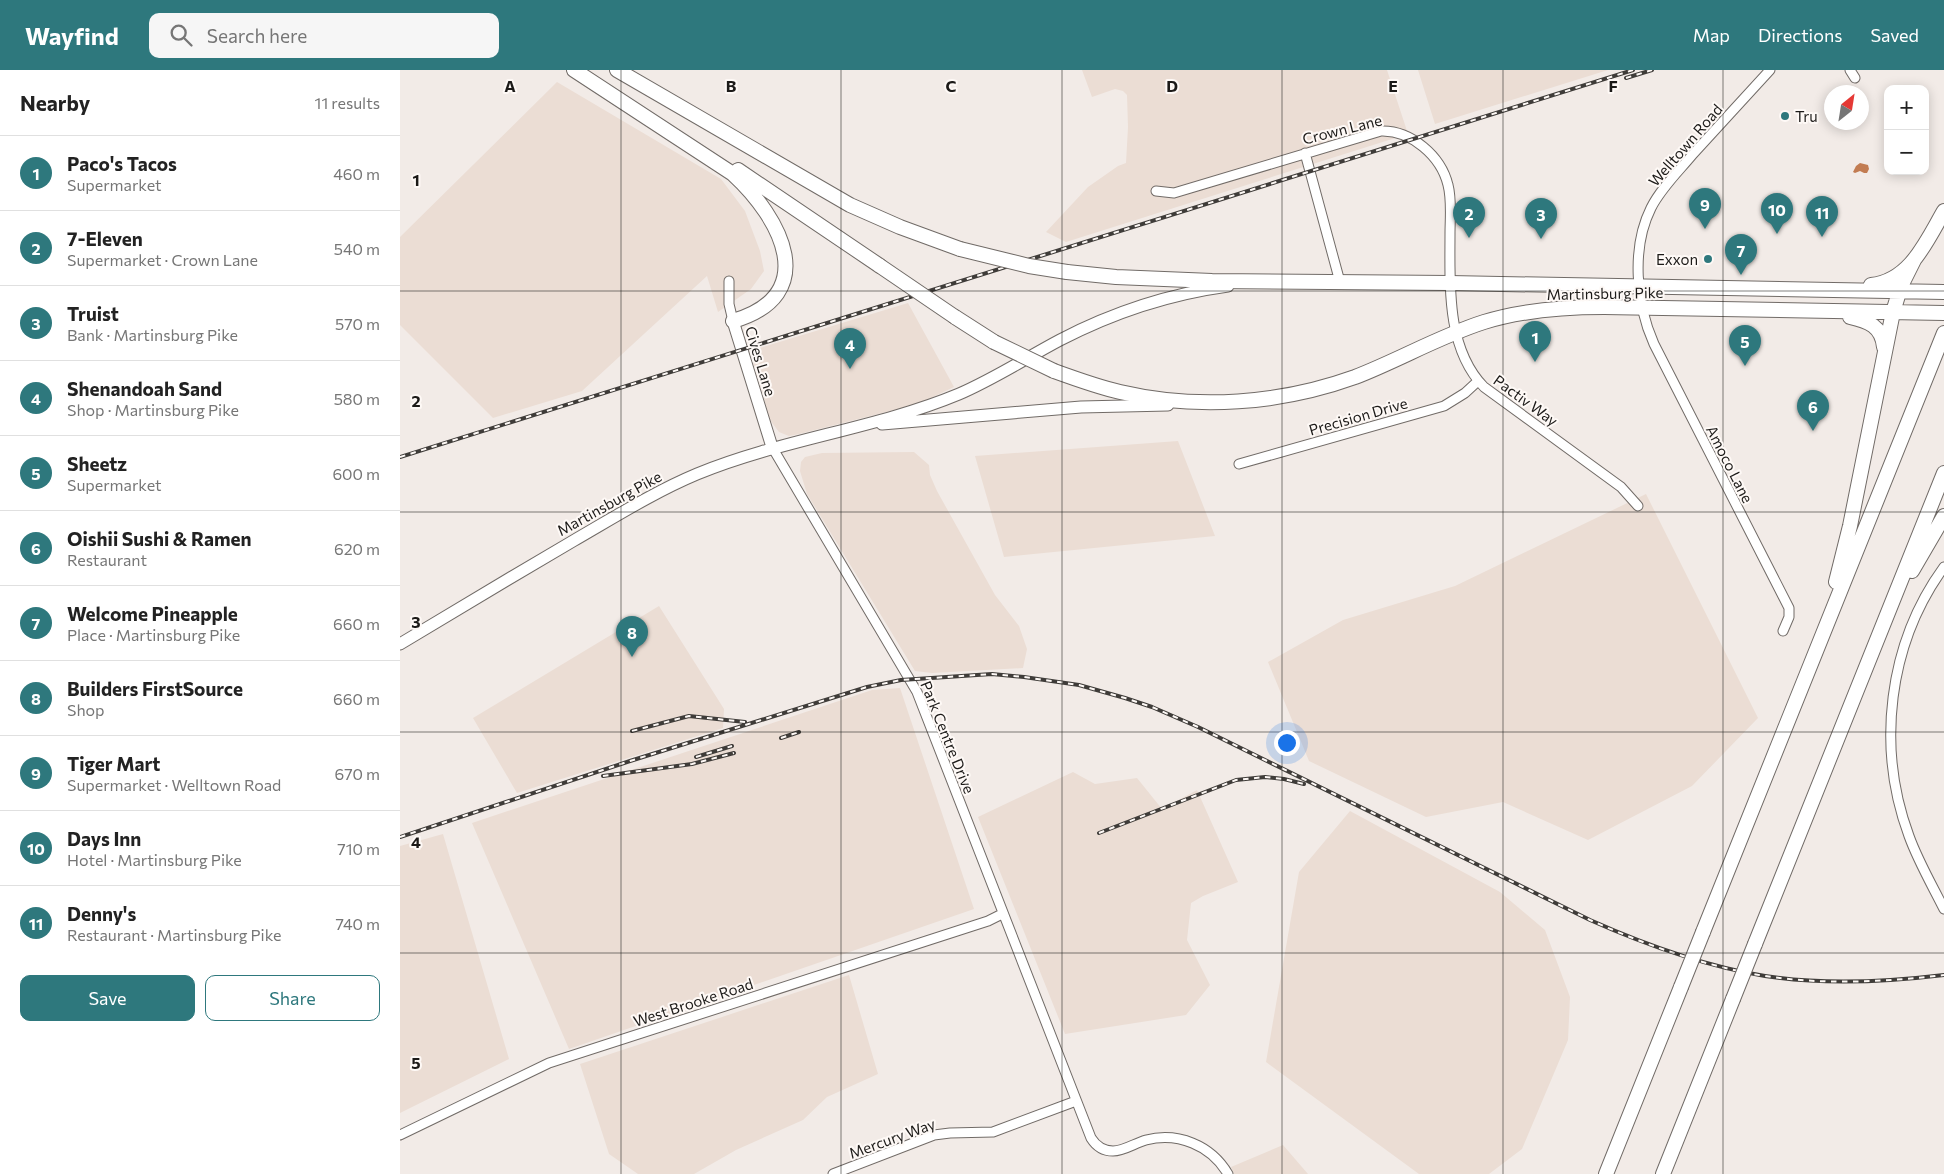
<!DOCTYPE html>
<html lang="en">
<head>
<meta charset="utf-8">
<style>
	body { margin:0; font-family:Commissioner,sans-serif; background:#f6f6f6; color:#222 }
	.controls { position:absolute; right:15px; top:15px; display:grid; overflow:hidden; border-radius:10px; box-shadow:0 2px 12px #0003 }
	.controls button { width:45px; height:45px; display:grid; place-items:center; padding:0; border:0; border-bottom:1px solid #e0e0e0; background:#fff; color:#222; font:25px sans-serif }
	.compass { position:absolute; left:1424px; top:15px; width:45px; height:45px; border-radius:50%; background:#fff; box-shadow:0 2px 12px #0003; rotate:30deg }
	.you { position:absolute; left:886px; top:672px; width:18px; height:18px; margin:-12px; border:4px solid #fff; border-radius:50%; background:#1a73e8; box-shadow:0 0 0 8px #1a73e833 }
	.badge { display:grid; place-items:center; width:32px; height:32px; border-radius:50%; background:#2e787d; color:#fff; font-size:16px; font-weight:700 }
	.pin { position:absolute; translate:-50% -41px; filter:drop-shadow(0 1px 2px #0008) }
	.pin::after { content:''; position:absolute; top:26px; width:18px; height:15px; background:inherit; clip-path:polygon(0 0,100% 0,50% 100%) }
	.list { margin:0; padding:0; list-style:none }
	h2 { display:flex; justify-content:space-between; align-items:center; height:65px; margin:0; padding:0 20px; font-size:21px }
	h2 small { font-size:16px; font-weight:400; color:#767676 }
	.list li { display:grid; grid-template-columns:32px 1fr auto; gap:15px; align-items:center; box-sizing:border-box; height:75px; padding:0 20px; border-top:1px solid #e0e0e0 }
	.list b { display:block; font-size:19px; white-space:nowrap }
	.list p { margin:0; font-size:16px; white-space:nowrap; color:#767676 }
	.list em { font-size:16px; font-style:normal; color:#767676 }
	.actions { display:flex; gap:10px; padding:15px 20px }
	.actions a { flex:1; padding:11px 0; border:1px solid #2e787d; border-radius:10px; text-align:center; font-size:18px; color:#2e787d }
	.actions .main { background:#2e787d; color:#fff }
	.icon { flex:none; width:28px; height:28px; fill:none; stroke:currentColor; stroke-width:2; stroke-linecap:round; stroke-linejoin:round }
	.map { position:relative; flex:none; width:1544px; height:1104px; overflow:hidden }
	header { display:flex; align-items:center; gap:30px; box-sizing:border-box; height:70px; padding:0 25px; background:#2e787d; color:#fff }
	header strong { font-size:24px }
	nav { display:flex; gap:28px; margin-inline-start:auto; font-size:18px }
	.search { width:350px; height:45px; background:#f6f6f6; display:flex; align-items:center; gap:12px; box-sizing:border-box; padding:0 18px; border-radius:10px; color:#767676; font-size:19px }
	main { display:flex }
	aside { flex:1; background:#fff }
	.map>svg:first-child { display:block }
	.built { fill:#ebddd4 }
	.water { fill:#c27c52 }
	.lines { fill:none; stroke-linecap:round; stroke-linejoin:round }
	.minor-casing { stroke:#716b67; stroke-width:11 }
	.major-casing { stroke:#716b67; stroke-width:13 }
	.highway-casing { stroke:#716b67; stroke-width:16 }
	.minor { stroke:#fff; stroke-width:9 }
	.major { stroke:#fff; stroke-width:11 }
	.highway { stroke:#fff; stroke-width:14 }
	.rail-casing { stroke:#3f3c39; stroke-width:4 }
	.rail { stroke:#fef9f6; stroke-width:2; stroke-dasharray:5.5; stroke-linecap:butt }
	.highway-bridge-casing { stroke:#716b67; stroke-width:16; stroke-linecap:butt }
	.highway-bridge { stroke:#fff; stroke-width:14 }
	.grid { fill:none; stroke:#1c1a18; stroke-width:1; stroke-opacity:0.55 }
	.poi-dot { fill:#2e787d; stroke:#fef9f6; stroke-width:2 }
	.labels { text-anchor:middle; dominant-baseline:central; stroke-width:4; stroke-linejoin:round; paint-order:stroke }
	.poi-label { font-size:15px; fill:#1c1a18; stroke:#fef9f6; text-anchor:start }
	.street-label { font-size:15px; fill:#1c1a18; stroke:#fef9f6 }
	.grid-label { font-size:16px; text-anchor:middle; font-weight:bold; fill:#1c1a18; stroke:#fef9f6; stroke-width:4; stroke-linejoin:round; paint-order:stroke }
</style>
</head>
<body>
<header>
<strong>Wayfind</strong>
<div class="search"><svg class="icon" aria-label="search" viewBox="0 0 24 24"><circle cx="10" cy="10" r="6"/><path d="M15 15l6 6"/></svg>Search here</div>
<nav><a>Map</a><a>Directions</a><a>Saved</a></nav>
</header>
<main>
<aside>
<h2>Nearby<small>11 results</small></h2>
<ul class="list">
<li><span class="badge">1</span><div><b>Paco's Tacos</b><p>Supermarket</p></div><em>460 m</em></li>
<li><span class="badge">2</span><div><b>7-Eleven</b><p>Supermarket · Crown Lane</p></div><em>540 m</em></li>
<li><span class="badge">3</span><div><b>Truist</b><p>Bank · Martinsburg Pike</p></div><em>570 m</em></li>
<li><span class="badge">4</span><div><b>Shenandoah Sand</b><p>Shop · Martinsburg Pike</p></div><em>580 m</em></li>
<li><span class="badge">5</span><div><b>Sheetz</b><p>Supermarket</p></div><em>600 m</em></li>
<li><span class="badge">6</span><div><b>Oishii Sushi &amp; Ramen</b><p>Restaurant</p></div><em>620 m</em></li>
<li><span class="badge">7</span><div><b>Welcome Pineapple</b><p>Place · Martinsburg Pike</p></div><em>660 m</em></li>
<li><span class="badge">8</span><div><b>Builders FirstSource</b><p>Shop</p></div><em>660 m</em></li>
<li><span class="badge">9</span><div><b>Tiger Mart</b><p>Supermarket · Welltown Road</p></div><em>670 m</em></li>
<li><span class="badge">10</span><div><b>Days Inn</b><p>Hotel · Martinsburg Pike</p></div><em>710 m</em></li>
<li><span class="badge">11</span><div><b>Denny's</b><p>Restaurant · Martinsburg Pike</p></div><em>740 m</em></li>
</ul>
<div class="actions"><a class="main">Save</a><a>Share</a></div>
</aside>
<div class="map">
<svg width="1544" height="1104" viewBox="0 0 1544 1104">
	<rect width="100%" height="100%" fill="#f2ebe7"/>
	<!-- built -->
	<path class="built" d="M 682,0 L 987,0 L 1008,64 L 666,172 L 646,162 L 688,117 L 718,96 L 726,93 L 728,57 L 727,25 L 723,21 L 715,19 L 692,27 Z
		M 1018,0 L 1208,0 L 1035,54 Z
		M 157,12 L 321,109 L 345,141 L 360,181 L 364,201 L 351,219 L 318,242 L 307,206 L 182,321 L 93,348 L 0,255 L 0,167 Z
		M 508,233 L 554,317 L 518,334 L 399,364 L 389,366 L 379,362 L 370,350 L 350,281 Z
		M 778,371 L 815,466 L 604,487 L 575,386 Z
		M 514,382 L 529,395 L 530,405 L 537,421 L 595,525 L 619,556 L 627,579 L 623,598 L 532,603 L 515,601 L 407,424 L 400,401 L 401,392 L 405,387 L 422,383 Z
		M 1246,424 L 1358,648 L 1292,716 L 1188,770 L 1103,732 L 1026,747 L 909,691 L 868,592 L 943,550 L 1055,516 Z
		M 259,536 L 324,639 L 323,658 L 117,723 L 73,648 Z
		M 500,618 L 574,839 L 169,979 L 72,753 L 472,620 Z
		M 673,702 L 695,714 L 737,708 L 762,739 L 797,720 L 838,812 L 803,826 L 791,833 L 787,870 L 810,915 L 786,945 L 665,964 L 578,747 Z
		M 950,741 L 1100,822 L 1145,860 L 1170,927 L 1168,970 L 1122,1079 L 1089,1104 L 1019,1104 L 866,992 L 899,802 Z
		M 43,764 L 109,989 L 0,1043 L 0,776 Z
		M 449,905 L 478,1004 L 427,1027 L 403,1050 L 336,1080 L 294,1104 L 238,1104 L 209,1084 L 180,994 Z
		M 883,1075 L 908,1104 L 834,1104 L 831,1097 Z"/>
	<!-- water -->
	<path class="water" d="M 1460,93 L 1468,95 L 1469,99 L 1467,103 L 1464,103 L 1460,101 L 1455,103 L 1453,102 L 1456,96 Z"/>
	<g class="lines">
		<defs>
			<path id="minor" d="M 1370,0 C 1344,28 1319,56 1293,84 C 1279,101 1261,118 1251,138 C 1231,178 1236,234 1254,274 L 1389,538 L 1389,547 L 1383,561
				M 1450,0 L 1455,8
				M 905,83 L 940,212
				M 756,121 L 774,123 L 981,61 C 1011,60 1041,86 1048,115 C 1052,130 1050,148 1050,164 C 1050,215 1046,278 1084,317 L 1221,417 L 1238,436
				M 329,211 L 329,234 L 333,251
				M 372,377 L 517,622 L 691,1068 C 696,1076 703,1081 713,1081 C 724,1081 735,1073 746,1070 C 778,1062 811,1075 828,1104
				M 839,394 L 1044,336 L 1065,323 L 1078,311
				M 1544,497 C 1488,574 1476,677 1509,766 C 1518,791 1532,815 1544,839
				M 0,1065 L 149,993 L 588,851 L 602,844
				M 433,1104 L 534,1065 L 550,1063 L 593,1062 L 676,1031"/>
			<path id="major" d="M 333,251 L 372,377
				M 482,354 L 681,337 L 768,335
				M 0,574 C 58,539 115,505 173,471 C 213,448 254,422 297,404 C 382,369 475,359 559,324 C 594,309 626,288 660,270 C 712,243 769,224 828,216"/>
			<path id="highway" d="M 174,0 L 333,104 C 381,148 422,225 333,251
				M 217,0 L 450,135 L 500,157 L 560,179
				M 338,100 L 480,196
				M 667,202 L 716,207 L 812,211 L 1050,213 L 1544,222
				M 1471,215 C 1510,211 1526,172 1544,141
				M 555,247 L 594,272
				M 1450,247 C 1468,251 1482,256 1484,277
				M 654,301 C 676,309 698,317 720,322 C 797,340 880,334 955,307 C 999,290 1040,266 1084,252 C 1123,240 1164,237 1204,237 L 1544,243
				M 1512,501 L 1544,446
				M 1436,512 L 1450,456 L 1493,242 L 1501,216 L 1514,190
				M 1303,862 L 1544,263
				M 1355,874 L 1544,403
				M 1206,1104 L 1281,917
				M 1263,1104 L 1333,929"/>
		</defs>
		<!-- minor casing -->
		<use href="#minor" class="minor-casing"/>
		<!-- major casing -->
		<use href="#major" class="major-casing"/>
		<!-- highway casing -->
		<use href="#highway" class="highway-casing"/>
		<!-- minor -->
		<use href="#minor" class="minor"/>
		<!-- major -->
		<use href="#major" class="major"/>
		<!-- highway -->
		<use href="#highway" class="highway"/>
		<defs>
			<path id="rail" d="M 1226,8 L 1252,0
				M 0,387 L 1233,0
				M 232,661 L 289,646 L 345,652
				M 381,668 L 399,662
				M 296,687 L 332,676
				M 203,706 L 292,694 L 334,683
				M 699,763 L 836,710 L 865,707 L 884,709 L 904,714
				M 0,767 L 230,691 L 467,617 L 501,610 L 592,604 L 624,607 L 679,615 L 725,628 L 752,637 L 798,657 L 1190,850 C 1246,875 1304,896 1365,906 C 1423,915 1486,912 1544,905"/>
		</defs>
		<!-- rail casing -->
		<use href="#rail" class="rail-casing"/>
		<!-- rail -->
		<use href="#rail" class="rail"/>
		<defs>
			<path id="highway-bridge" d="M 560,179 L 629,196 L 667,202
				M 480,196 L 555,247
				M 594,272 L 654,301
				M 1281,917 L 1303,862
				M 1333,929 L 1355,874"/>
		</defs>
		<!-- highway-bridge casing -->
		<use href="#highway-bridge" class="highway-bridge-casing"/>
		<!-- highway-bridge -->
		<use href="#highway-bridge" class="highway-bridge"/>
	</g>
	<!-- grid -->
	<path class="grid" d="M 221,0 L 221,1104M 441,0 L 441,1104M 662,0 L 662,1104M 882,0 L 882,1104M 1103,0 L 1103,1104M 1323,0 L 1323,1104M 0,221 L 1544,221M 0,442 L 1544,442M 0,662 L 1544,662M 0,883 L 1544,883"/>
	<!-- markers -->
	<g class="poi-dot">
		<circle cx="1385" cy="46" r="5"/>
		<circle cx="1308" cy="189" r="5"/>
	</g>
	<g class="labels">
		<!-- poi labels -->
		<g class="poi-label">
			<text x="1395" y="46">Tru</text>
			<text x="1298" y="189" text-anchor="end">Exxon</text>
		</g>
		<!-- street labels -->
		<g class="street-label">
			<text transform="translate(942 59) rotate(-14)">Crown Lane</text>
			<text transform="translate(1285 75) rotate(-49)">Welltown Road</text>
			<text transform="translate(1205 223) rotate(-1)">Martinsburg Pike</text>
			<text transform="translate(361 291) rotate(73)">Cives Lane</text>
			<text transform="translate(1126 330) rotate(36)">Pactiv Way</text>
			<text transform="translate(958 346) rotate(-16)">Precision Drive</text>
			<text transform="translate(1330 394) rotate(63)">Amoco Lane</text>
			<text transform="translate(209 433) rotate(-29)">Martinsburg Pike</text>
			<text transform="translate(548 667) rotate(68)">Park Centre Drive</text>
			<text transform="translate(293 932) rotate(-18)">West Brooke Road</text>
			<text transform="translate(492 1068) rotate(-20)">Mercury Way</text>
		</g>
	</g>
	<g class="grid-label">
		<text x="110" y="22">A</text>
		<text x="331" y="22">B</text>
		<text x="551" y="22">C</text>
		<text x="772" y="22">D</text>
		<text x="993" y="22">E</text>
		<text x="1213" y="22">F</text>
		<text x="16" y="116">1</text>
		<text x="16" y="337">2</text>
		<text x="16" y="558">3</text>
		<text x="16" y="778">4</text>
		<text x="16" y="999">5</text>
	</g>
</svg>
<div class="controls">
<button>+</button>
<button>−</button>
</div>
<svg class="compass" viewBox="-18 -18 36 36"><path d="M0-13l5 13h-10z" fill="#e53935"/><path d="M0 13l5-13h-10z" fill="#767676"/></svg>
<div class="you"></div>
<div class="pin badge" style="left:1135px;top:292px">1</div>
<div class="pin badge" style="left:1069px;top:168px">2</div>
<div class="pin badge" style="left:1141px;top:169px">3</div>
<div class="pin badge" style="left:450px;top:299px">4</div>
<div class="pin badge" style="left:1345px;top:296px">5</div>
<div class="pin badge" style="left:1413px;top:361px">6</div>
<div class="pin badge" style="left:1341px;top:205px">7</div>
<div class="pin badge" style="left:232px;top:587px">8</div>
<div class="pin badge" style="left:1305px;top:159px">9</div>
<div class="pin badge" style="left:1377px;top:164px">10</div>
<div class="pin badge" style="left:1422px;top:167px">11</div>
</div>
</main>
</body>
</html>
